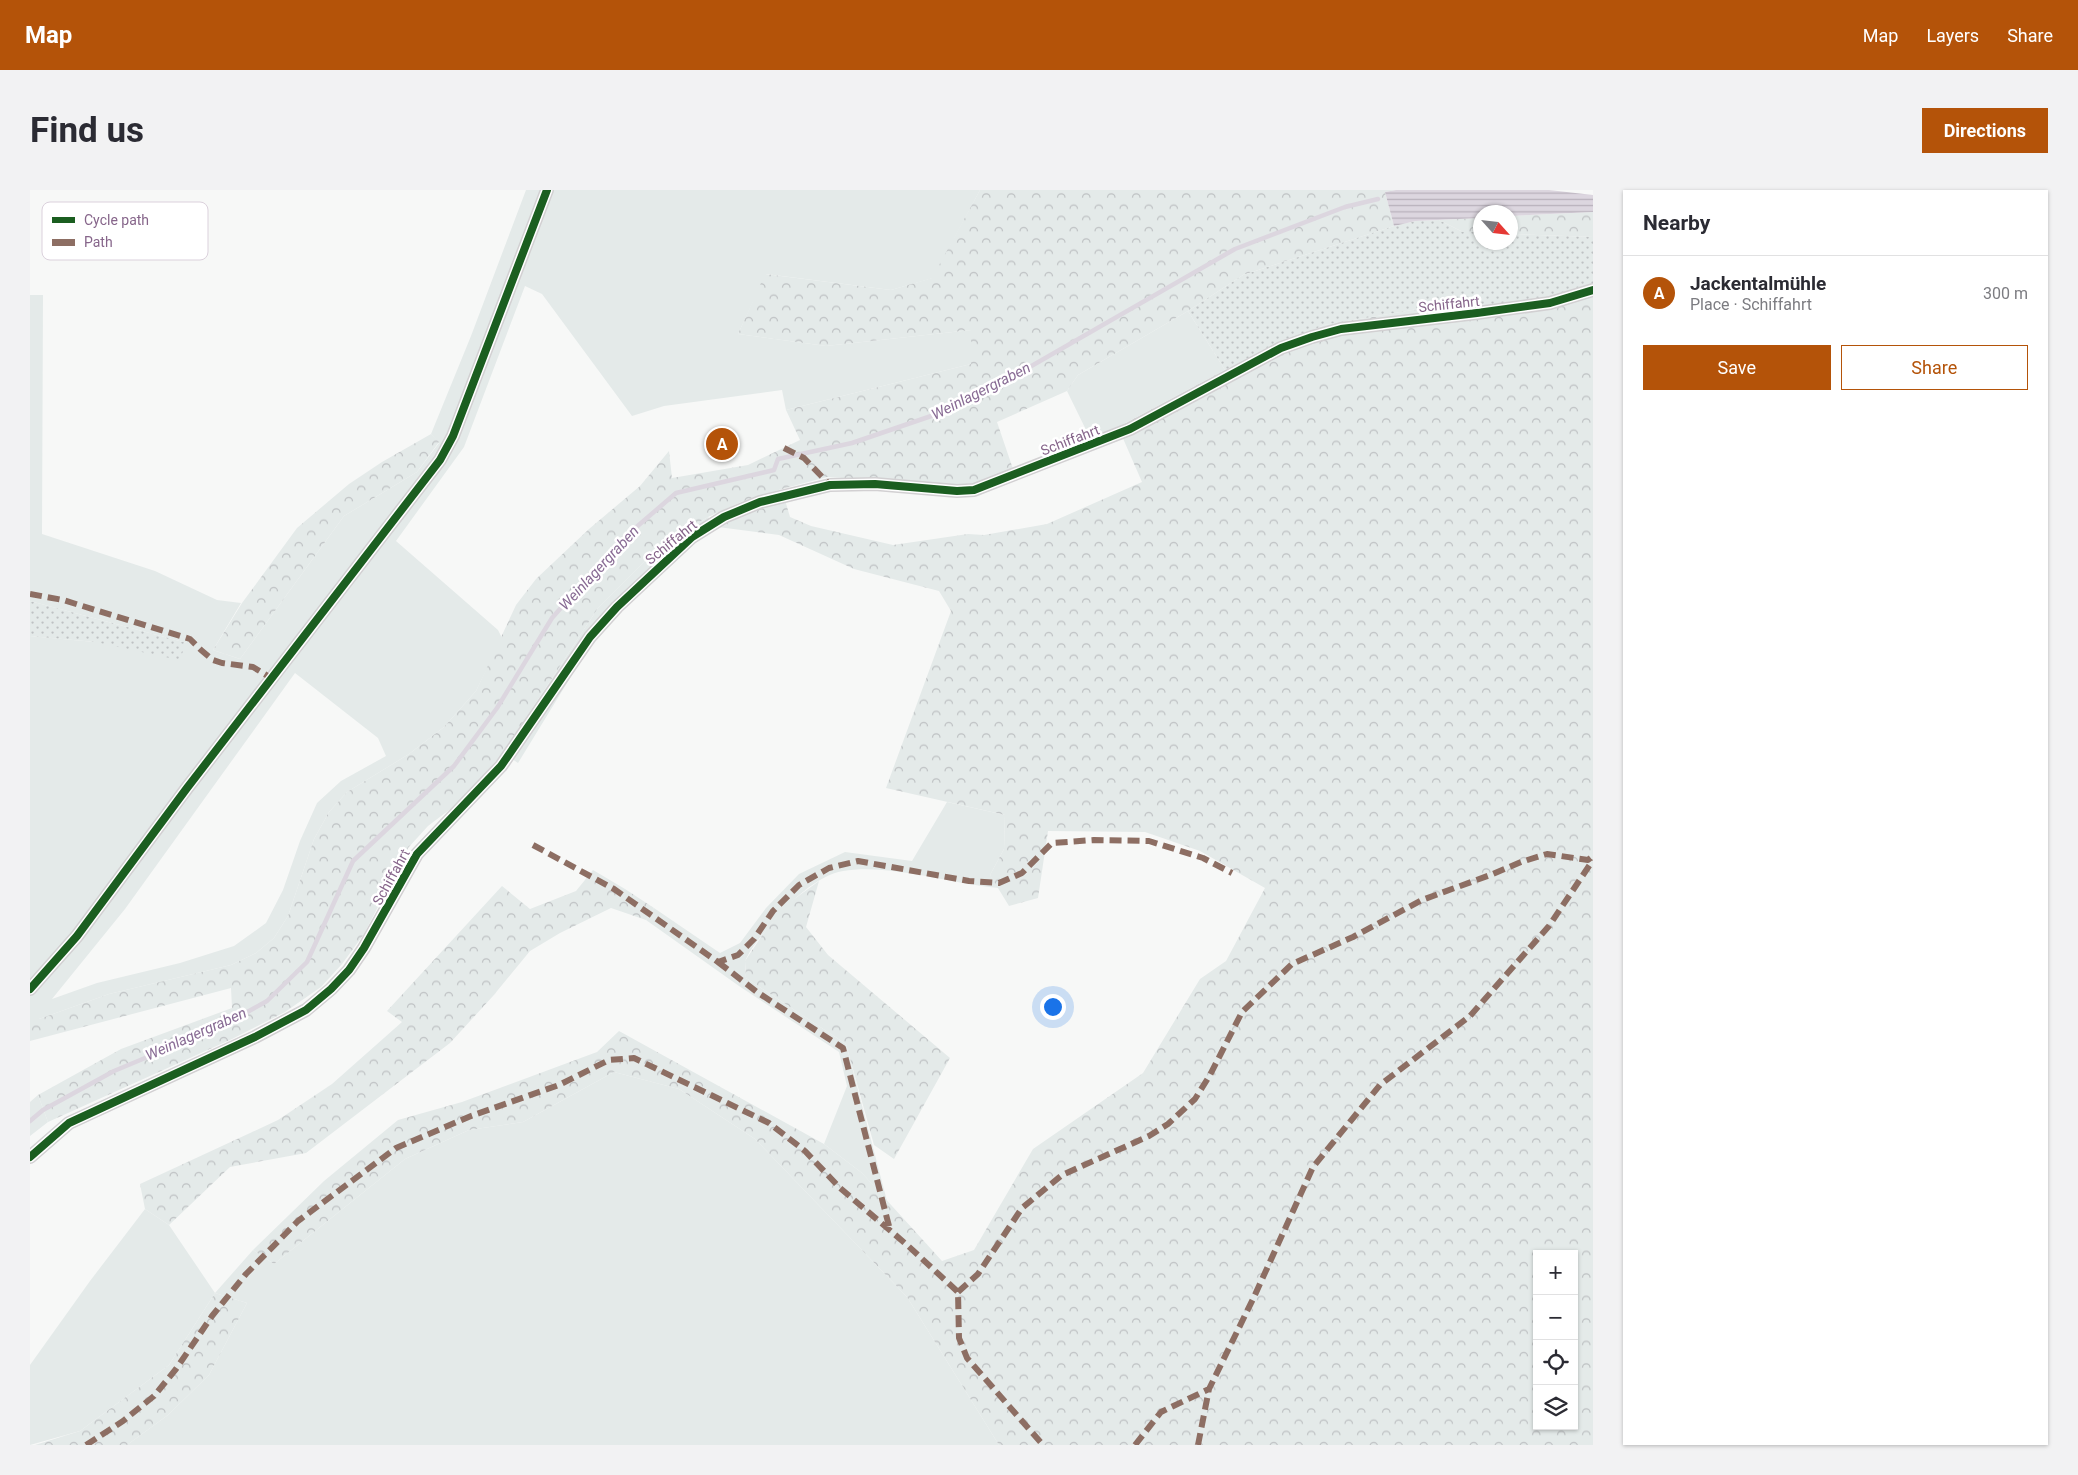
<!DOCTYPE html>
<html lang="en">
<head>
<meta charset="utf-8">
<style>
	body { margin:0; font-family:Roboto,sans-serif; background:#f2f2f3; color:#2b2b33 }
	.controls { position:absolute; right:15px; bottom:15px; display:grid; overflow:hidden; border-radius:0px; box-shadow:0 1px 4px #0004 }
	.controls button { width:45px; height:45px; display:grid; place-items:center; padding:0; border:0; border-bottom:1px solid #e1e1e2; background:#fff; color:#2b2b33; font:25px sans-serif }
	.compass { position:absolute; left:1443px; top:15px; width:45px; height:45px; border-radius:50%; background:#fff; box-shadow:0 1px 4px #0004; rotate:117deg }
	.you { position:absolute; left:1022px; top:816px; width:18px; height:18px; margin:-12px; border:4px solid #fff; border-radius:50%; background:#1a73e8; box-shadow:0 0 0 8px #1a73e833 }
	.badge { display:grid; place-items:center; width:32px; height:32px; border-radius:50%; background:#b45309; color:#fff; font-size:16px; font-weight:700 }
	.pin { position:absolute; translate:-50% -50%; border:2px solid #fff; box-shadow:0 1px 5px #0006 }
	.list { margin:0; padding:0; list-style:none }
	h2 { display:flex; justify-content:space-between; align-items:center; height:65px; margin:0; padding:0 20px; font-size:21px }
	h2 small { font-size:16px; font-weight:400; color:#7c7c81 }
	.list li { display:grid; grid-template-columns:32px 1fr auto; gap:15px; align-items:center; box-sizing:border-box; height:75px; padding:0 20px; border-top:1px solid #e1e1e2 }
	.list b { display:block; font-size:19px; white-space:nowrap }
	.list p { margin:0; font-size:16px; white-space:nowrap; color:#7c7c81 }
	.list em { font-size:16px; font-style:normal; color:#7c7c81 }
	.actions { display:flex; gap:10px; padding:15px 20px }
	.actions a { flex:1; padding:11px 0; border:1px solid #b45309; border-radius:0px; text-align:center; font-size:18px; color:#b45309 }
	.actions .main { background:#b45309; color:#fff }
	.icon { flex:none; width:28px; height:28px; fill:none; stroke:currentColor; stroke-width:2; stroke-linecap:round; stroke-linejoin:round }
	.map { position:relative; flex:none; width:1563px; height:1255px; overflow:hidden; border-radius:0px }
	header { display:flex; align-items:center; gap:30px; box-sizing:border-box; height:70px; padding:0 25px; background:#b45309; color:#fff }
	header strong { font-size:24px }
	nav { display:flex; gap:28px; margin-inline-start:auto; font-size:18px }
	.intro { display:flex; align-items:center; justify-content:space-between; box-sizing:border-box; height:120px; padding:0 30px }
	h1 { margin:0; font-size:35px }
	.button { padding:12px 22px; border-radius:0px; background:#b45309; color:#fff; font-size:18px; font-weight:700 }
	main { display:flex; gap:30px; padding:0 30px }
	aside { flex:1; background:#fff; border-radius:0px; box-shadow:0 1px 4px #0004 }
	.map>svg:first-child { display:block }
	.green { fill:#e4eae9; fill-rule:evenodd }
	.forest { fill:url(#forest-crowns); fill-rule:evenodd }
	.garden { fill:url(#garden-dots) }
	.water { fill:url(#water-rules) }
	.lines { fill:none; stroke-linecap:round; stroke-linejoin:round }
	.stream { stroke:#dcd6df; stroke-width:4.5 }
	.minor { stroke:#d2d0d2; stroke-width:14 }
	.quiet { stroke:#8d6e63; stroke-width:6; stroke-dasharray:12 6; stroke-linecap:butt }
	.cycleway-casing { stroke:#fff; stroke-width:11 }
	.cycleway { stroke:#1b5e20; stroke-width:8 }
	.labels { text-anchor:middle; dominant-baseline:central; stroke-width:5; stroke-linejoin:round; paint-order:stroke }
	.street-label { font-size:14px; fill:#86658a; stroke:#fff }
	.water-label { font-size:15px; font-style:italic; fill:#886b94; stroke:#fff }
	.key { fill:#fff; stroke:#dbd1dc; stroke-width:1 }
	.key-label { font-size:14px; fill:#86658a }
</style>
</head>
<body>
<header>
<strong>Map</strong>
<nav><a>Map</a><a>Layers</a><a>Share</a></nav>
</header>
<div class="intro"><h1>Find us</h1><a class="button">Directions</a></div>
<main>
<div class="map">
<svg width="1563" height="1255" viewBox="0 0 1563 1255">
	<defs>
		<pattern id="forest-crowns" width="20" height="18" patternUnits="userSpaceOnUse" patternTransform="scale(1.25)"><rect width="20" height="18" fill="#e4eae9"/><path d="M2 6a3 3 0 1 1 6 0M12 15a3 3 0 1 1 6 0" fill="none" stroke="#bec1c3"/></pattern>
		<pattern id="garden-dots" width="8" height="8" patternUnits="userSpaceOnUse" patternTransform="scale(1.25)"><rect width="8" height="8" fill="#e4eae9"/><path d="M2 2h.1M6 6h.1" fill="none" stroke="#bec1c3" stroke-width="1.8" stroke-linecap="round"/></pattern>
		<pattern id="water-rules" width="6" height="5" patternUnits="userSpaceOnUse" patternTransform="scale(1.25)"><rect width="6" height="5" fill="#dcd6df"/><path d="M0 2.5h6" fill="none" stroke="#b8b1bb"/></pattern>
	</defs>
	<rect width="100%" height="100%" fill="#f7f8f7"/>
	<!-- green -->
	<path class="green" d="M 496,0 L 950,0 L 903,88 L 861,100 L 736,84 L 708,144 L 796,156 L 941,140 L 941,174 L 756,220 L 752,200 L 634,216 L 602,226 L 512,104 L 495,96 L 434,257 L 366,351 L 468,440 L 472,448 L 446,501 L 414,537 L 379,564 L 317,602 L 299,622 L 284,649 L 258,726 L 244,748 L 226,763 L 201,775 L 79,804 L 9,829 L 0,829 L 0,446 L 65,452 L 157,453 L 0,411 L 0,105 L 13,105 L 12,344 L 125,381 L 187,410 L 211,413 L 183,460 L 210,469 L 314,326 L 387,282 L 409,253 L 401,244 L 441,146 ZM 265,483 L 348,548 L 356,566 L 311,591 L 287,613 L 270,651 L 253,700 L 236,733 L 204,756 L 150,773 L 67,793 L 22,809 L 95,719 Z
		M 1158,121 L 1195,180 L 1088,237 L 1060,248 L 1037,201 L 1048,185 Z
		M 678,327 L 688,337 L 644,365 L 592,414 L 556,462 L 488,573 L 473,563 L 568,418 L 632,354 Z
		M 917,612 L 975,625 L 974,659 L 960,685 L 969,698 C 921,694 859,673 813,681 C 788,685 758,713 743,732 C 734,743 722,756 716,769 C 714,774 716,783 716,788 L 816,854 L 857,1011 L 832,983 L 794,954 L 817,896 L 809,862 L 709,796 L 616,730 L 624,718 L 690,763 L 710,753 L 736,718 L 769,684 L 815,662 L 882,671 Z
		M 584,882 L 649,899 L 725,949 L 877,1107 L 969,1255 L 97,1255 L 138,1225 L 179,1185 L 217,1113 L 185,1103 L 139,1175 L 50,1241 L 0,1255 L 0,1175 L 60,1091 L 115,1019 L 139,1035 L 185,1103 L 223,1060 L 244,1074 L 375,969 L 439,940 L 493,932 Z
		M 8,905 L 18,932 L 0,946 L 0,912 Z"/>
	<!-- forest -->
	<path class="forest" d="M 950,0 L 1366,0 L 1355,2 L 1364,36 L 1213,85 L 1158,121 L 1048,185 L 1037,201 L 967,232 L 983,279 L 951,293 L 921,295 L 797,287 L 752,299 L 711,312 L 678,327 L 632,354 L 568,418 L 473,563 L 431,611 L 398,636 L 378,658 L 334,744 L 312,774 L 291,797 L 255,822 L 202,849 L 18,932 L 8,905 L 91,859 L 202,818 L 201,798 L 0,851 L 0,829 L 9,829 L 79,804 L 201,775 L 226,763 L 244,748 L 258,726 L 284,649 L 299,622 L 317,602 L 379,564 L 414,537 L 446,501 L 486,415 L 506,389 L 559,339 L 610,296 L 639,261 L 642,288 L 718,275 L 770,250 L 756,220 L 941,174 L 941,140 L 796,156 L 708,144 L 735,84 L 861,100 L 902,88 Z
		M 1563,22 L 1563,47 L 1481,44 L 1481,26 Z
		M 1450,28 L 1450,42 L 1433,42 L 1409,30 Z
		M 1563,94 L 1563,1255 L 969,1255 L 877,1107 L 725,949 L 649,899 L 584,882 L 493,932 L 439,940 L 375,969 L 244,1074 L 223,1060 L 294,991 L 368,930 L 432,912 L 567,862 L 589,841 L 794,954 L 832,983 L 912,1071 L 944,1060 L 1003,959 L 1113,883 L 1170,789 L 1196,771 L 1235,698 L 1170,661 L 1115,642 L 1018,641 L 1008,708 L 979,716 L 960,685 L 974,659 L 975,625 L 856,598 L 921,421 L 909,401 L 824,379 L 749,345 L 688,337 L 685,334 L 755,310 L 760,327 L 781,336 L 863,355 L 938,344 L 954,345 L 1017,334 L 1112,292 L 1088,237 L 1195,180 L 1294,135 L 1388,119 L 1433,118 ZM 1507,1064 L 1544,1064 L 1544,1236 L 1507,1236 Z
		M 401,244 L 409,252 L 387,282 L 314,326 L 210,469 L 183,460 L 212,413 L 267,338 L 319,294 L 352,272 Z
		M 563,680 L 595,699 L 624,718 L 616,730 L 581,718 L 530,743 L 500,761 L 463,806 L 420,853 L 276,963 L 200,977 L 139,1035 L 115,1019 L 110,994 L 248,930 L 302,894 L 372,832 L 357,821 L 472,696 L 500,719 L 546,701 Z
		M 789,691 L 776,737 L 798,765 L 920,868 L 864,969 L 844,955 L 816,854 L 716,788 L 715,771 L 733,744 L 756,715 Z
		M 185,1103 L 217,1113 L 179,1185 L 138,1225 L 97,1255 L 5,1255 L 50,1241 L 139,1175 Z"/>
	<!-- garden -->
	<path class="garden" d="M 1409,30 L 1433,42 L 1450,42 L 1450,52 L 1480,52 L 1481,44 L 1563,47 L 1563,94 L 1502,111 L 1433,118 L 1388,119 L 1294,135 L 1195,180 L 1158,121 L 1213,85 L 1364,36 L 1386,31 Z
		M 0,411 L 157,453 L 149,470 L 65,452 L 0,446 Z"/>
	<!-- water -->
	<path class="water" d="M 1366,0 L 1519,0 L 1563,5 L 1563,22 L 1481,26 L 1480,22 L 1450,22 L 1450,28 L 1386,31 L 1364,36 L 1355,2 Z"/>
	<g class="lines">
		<!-- stream -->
		<path class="stream" d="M 0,931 L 13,920 L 84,881 L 194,835 L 237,811 L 277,772 L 323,671 L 424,576 L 467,518 L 522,428 L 589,352 L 646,303 L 744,280 L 748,269 L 822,253 L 913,222 L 965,197 L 1205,59 L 1315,17 L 1348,9"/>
		<!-- minor -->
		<path class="minor" d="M 0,799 L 47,746 L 157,598 L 410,270 L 423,246 L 517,0
			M 0,967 L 39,933 L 225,847 L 276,820 L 301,799 L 319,780 L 334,758 L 387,664 L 471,576 L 560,447 L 587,417 L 662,347 L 694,327 L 730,312 L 800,295 L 845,294 L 927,301 L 944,300 L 1100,239 L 1251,158 L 1282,147 L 1311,139 L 1447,123 L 1520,113 L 1563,100"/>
		<!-- quiet -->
		<path class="quiet" d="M 754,258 L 774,268 L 800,295
			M 0,404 L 33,410 L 160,449 L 171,460 L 183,470 L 192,473 L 223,477 L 241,488
			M 503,655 L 584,699 L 688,772 L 708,765 L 724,749 L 743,721 L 769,695 L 799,678 L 828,671 L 939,691 L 969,693 L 992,683 L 1022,653 L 1064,650 L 1119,651 L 1173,668 L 1202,683
			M 688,772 L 727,802 L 813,858 L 860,1040
			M 928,1102 L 948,1084 L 992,1018 L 1032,985 L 1119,946 L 1138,934 L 1165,909 L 1180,885 L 1212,822 L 1262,774 L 1323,747 L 1392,710 L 1463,684 L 1491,672 L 1517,664 L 1558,670 L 1563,666
			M 56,1255 L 93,1231 L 124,1206 L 146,1179 L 182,1126 L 216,1084 L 268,1031 L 366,958 L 441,926 L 529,895 L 579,870 L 604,868 L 739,933 L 775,961 L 810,998 L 876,1054 L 928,1102 L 929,1148 L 937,1168 L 1013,1255
			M 1105,1255 L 1131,1222 L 1179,1199
			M 1168,1255 L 1179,1199 L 1224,1107 L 1283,977 L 1350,895 L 1440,826 L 1519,736 L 1563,670"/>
		<defs>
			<path id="cycleway" d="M 0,799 L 47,746 L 157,598 L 410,270 L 423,246 L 517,0
				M 0,967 L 39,933 L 225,847 L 276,820 L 301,799 L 319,780 L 334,758 L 387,664 L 471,576 L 560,447 L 587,417 L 662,347 L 694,327 L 730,312 L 800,295 L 845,294 L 927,301 L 944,300 L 1100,239 L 1251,158 L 1282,147 L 1311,139 L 1447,123 L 1520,113 L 1563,100"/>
		</defs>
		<!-- cycleway casing -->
		<use href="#cycleway" class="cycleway-casing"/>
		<!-- cycleway -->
		<use href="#cycleway" class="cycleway"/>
	</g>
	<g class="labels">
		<!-- street labels -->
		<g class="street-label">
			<text transform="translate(1419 114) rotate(-6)">Schiffahrt</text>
			<text transform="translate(1040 250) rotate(-21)">Schiffahrt</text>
			<text transform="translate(641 352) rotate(-39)">Schiffahrt</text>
			<text transform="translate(361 687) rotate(-61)">Schiffahrt</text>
		</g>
		<!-- water labels -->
		<g class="water-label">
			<text transform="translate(951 201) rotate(-27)">Weinlagergraben</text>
			<text transform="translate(569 378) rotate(-47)">Weinlagergraben</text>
			<text transform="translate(166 844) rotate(-24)">Weinlagergraben</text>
		</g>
	</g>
	<!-- legend -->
	<rect x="12" y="12" width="166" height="58" rx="8" class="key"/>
	<rect x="22" y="27" width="23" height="6" fill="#1b5e20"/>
	<rect x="22" y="49" width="23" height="7" fill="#8d6e63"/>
	<g class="key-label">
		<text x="54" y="35">Cycle path</text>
		<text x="54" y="57">Path</text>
	</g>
</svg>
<div class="controls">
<button>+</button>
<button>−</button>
<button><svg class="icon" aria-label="locate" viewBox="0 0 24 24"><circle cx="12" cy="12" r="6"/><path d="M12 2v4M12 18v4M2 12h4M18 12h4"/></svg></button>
<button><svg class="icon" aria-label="layers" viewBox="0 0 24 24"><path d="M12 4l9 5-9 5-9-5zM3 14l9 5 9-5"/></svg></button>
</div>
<svg class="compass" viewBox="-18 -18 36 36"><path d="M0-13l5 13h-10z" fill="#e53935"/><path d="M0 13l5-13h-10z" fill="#7c7c81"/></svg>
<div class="you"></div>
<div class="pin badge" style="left:692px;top:254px">A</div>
</div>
<aside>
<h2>Nearby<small></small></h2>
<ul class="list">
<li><span class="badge">A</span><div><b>Jackentalmühle</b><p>Place · Schiffahrt</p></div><em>300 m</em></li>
</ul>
<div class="actions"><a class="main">Save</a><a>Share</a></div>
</aside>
</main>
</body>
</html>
